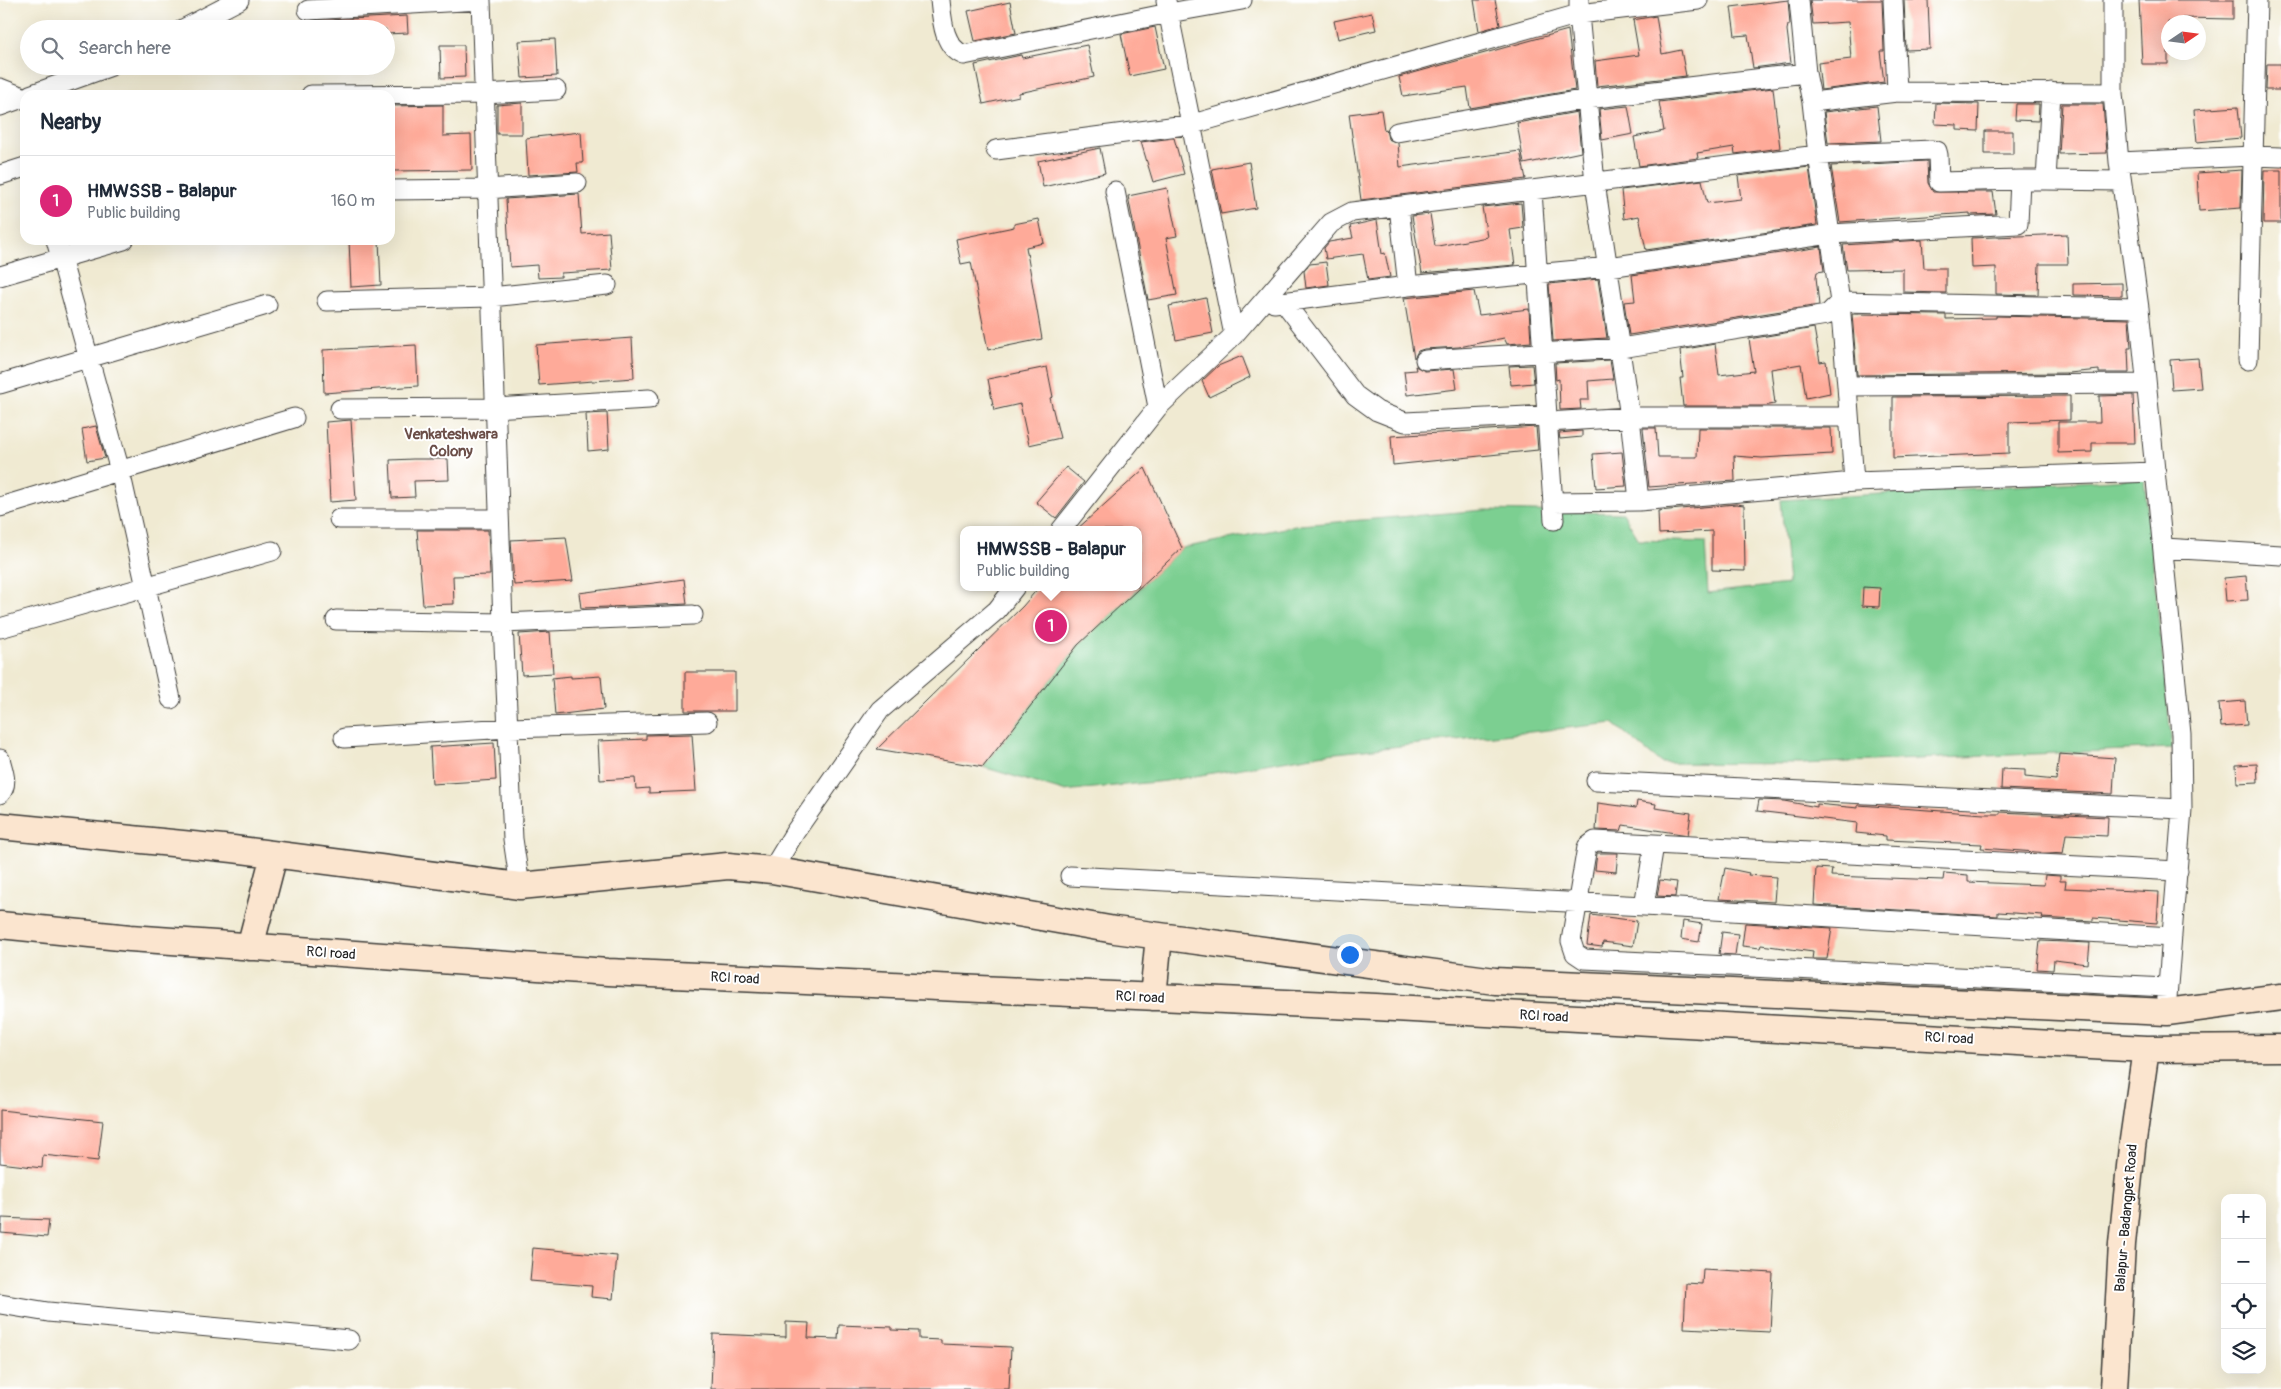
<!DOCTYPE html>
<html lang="en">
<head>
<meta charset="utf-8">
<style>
	body { margin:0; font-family:Pangolin,sans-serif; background:#f6f6f7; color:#1f2937 }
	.controls { position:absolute; right:15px; bottom:15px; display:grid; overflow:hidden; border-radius:10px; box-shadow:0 5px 20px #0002 }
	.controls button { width:45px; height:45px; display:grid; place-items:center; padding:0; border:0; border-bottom:1px solid #e0e1e3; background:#fff; color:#1f2937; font:25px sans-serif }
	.compass { position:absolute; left:2161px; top:15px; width:45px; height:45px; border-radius:50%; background:#fff; box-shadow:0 5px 20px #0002; rotate:77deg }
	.you { position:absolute; left:1349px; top:954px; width:18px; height:18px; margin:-12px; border:4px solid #fff; border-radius:50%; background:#1a73e8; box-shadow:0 0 0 8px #1a73e833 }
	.badge { display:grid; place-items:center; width:32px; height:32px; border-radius:50%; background:#db2777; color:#fff; font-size:16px; font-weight:700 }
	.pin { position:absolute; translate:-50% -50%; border:2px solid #fff; box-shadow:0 1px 5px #0006 }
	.popup { position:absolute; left:960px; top:526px; width:182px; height:65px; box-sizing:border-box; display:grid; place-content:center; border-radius:10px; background:#fff; filter:drop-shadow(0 1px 4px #0005); font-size:16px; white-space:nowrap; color:#747a83 }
	.popup b { font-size:19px; color:#1f2937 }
	.popup::after { content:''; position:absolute; left:50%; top:100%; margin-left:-10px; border:10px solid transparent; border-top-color:#fff }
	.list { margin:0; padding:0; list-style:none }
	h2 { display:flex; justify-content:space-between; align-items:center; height:65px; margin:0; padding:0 20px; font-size:21px }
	h2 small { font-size:16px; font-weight:400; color:#747a83 }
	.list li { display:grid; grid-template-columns:32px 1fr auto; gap:15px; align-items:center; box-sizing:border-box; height:90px; padding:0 20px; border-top:1px solid #e0e1e3 }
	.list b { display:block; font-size:19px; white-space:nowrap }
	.list p { margin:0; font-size:16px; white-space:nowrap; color:#747a83 }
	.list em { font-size:16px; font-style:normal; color:#747a83 }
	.icon { flex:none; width:28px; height:28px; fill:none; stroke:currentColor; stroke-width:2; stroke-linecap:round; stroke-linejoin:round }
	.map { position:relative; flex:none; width:2281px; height:1389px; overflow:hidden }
	.search { position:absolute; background:#fff; box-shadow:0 5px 20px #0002; left:20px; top:20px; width:375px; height:55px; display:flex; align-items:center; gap:12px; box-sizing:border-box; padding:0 18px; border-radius:28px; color:#747a83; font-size:19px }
	.panel { position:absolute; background:#fff; box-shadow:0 5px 20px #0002; left:20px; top:90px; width:375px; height:155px; border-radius:15px }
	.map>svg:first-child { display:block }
	.green { fill:#7ccf91; stroke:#4c7656 }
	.building { fill:#feaa99 }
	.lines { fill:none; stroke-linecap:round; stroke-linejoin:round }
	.street-casing { stroke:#3c3b37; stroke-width:21 }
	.secondary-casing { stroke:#3c3b37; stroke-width:29 }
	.street { stroke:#fff; stroke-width:19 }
	.secondary { stroke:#fbe5cf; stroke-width:26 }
	.labels { text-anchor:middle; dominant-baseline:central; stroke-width:4; stroke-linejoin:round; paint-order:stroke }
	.street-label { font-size:14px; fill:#1c1c1c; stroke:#fff }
	.neighbourhood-label { font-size:15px; font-weight:bold; fill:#6b4e48; stroke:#fff }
</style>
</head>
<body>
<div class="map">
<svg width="2281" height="1389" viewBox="0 0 2281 1389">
	<rect width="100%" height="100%" fill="#fff"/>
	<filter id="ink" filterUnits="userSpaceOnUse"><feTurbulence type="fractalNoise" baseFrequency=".02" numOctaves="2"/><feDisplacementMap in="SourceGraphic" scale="10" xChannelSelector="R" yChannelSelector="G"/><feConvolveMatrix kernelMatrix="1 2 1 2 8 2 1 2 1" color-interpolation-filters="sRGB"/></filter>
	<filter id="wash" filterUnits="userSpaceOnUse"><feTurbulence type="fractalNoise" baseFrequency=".0096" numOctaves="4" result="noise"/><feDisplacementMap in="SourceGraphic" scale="20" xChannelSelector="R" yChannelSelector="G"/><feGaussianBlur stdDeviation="1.12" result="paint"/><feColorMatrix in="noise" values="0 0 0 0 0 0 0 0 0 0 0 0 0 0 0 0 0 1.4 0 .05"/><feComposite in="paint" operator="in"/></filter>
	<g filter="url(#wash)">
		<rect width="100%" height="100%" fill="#f0ead2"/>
		<!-- green -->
		<path class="green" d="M 2144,478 L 2172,748 L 1801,764 L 1661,763 L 1613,723 L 1318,755 L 1166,781 L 1063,791 L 983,767 L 1078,645 L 1182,548 L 1300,525 L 1485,510 L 1623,513 L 1639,540 L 1705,542 L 1708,593 L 1788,584 L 1781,500 Z"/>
		<g id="blocks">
			<!-- building -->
			<path class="building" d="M 1474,0 L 1495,0 L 1500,25 L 1479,31 Z
				M 1788,0 L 1790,25 L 1788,25 L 1787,30 L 1791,63 L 1753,68 L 1748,35 L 1735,36 L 1731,7 Z
				M 1810,0 L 1882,0 L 1884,51 L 1880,51 L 1884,82 L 1821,90 L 1818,63 L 1851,59 L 1848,22 L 1813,24 Z
				M 1904,0 L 1928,0 L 1930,49 L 1906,50 Z
				M 2139,0 L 2233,0 L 2233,19 L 2182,18 L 2182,22 L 2168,22 L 2168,64 L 2142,64 Z
				M 1010,2 L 1016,33 L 975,41 L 968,11 Z
				M 1372,13 L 1376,30 L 1338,39 L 1334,21 Z
				M 407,16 L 408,33 L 386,34 L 386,29 L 312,29 L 312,21 Z
				M 1656,16 L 1662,54 L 1681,50 L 1686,76 L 1597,86 L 1595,61 L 1639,55 L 1633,20 Z
				M 1155,27 L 1164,69 L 1130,76 L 1121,34 Z
				M 1568,30 L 1575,90 L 1470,108 L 1467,87 L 1403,96 L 1399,77 Z
				M 555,39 L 557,76 L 522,78 L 519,41 Z
				M 440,45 L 464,45 L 465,77 L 441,78 Z
				M 1087,45 L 1094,77 L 1019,93 L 1019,96 L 983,104 L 975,65 L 1021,55 L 1022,58 Z
				M 2267,64 L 2281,64 L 2281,90 L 2266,90 Z
				M 1773,88 L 1780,148 L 1735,154 L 1734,147 L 1697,153 L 1698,158 L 1639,166 L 1634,137 L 1664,131 L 1659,102 Z
				M 522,103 L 522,134 L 497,134 L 497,105 Z
				M 1936,103 L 1979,104 L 1978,131 L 1957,130 L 1957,125 L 1935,124 Z
				M 2016,104 L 2039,104 L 2038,121 L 2015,120 Z
				M 2062,104 L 2103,104 L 2107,153 L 2059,154 Z
				M 443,105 L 443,136 L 471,135 L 472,170 L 393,171 L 391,106 Z
				M 1628,106 L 1633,134 L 1602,140 L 1599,109 Z
				M 1877,106 L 1881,141 L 1828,143 L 1824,112 Z
				M 2238,107 L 2241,138 L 2197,142 L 2194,110 Z
				M 1381,110 L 1384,130 L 1386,129 L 1388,139 L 1398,143 L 1400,167 L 1520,151 L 1526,179 L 1361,200 L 1349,114 Z
				M 1577,112 L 1581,152 L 1524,164 L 1517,123 Z
				M 1985,131 L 2013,131 L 2013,154 L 1985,154 Z
				M 581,132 L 583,163 L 577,163 L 578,172 L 528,175 L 526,138 Z
				M 1174,138 L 1184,174 L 1153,182 L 1141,142 Z
				M 1100,148 L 1105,173 L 1043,187 L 1038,161 Z
				M 1927,161 L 1928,183 L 1933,192 L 1993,192 L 1996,214 L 1970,215 L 1970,213 L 1840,222 L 1831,166 Z
				M 1249,162 L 1256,208 L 1221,214 L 1212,169 Z
				M 1809,167 L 1817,225 L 1646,250 L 1639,216 L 1624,219 L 1621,190 L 1702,180 L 1707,203 L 1741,199 L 1738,176 Z
				M 2242,170 L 2241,208 L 2199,211 L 2197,173 Z
				M 2264,170 L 2281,170 L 2281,223 L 2263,223 Z
				M 1167,188 L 1177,236 L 1166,238 L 1177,295 L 1148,300 L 1128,196 Z
				M 579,194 L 582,234 L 609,232 L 612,270 L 561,273 L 561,277 L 538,278 L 537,265 L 510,267 L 506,199 Z
				M 1521,203 L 1523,228 L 1510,230 L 1515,265 L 1422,273 L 1412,216 L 1430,214 L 1435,246 L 1438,246 L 1487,237 L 1482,207 Z
				M 1039,219 L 1044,243 L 1026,247 L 1042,339 L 988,350 L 971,262 L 961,264 L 956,239 L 1014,227 L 1014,224 Z
				M 1377,220 L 1382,254 L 1385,253 L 1390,277 L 1368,280 L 1363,254 L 1326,259 L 1324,248 L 1329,242 L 1353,238 L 1350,226 Z
				M 2067,234 L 2068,264 L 2039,264 L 2038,295 L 1996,294 L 1996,267 L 1972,268 L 1971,238 Z
				M 349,240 L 379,240 L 381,285 L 351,287 Z
				M 1922,240 L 1924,268 L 1946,268 L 1946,293 L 1903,292 L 1903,269 L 1847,270 L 1843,245 Z
				M 1821,247 L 1824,271 L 1817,272 L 1816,277 L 1819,305 L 1629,335 L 1624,302 L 1635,301 L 1632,275 Z
				M 1326,262 L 1329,285 L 1306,288 L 1304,271 L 1310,264 Z
				M 1598,279 L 1607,338 L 1553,341 L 1549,284 Z
				M 2122,283 L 2122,296 L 2073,295 L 2073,284 Z
				M 1474,291 L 1479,315 L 1529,309 L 1531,342 L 1507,344 L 1504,338 L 1459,347 L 1424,349 L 1418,351 L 1414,358 L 1404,298 Z
				M 1206,298 L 1213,333 L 1176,340 L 1169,306 Z
				M 1852,314 L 1946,315 L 1946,319 L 1996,318 L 1996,316 L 2129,319 L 2131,348 L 2128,348 L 2129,373 L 2099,373 L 2099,370 L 2069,373 L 1857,375 Z
				M 1814,328 L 1820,362 L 1826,361 L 1830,393 L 1806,398 L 1801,364 L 1771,369 L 1775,404 L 1763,406 L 1683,406 L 1680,378 L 1683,378 L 1680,350 L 1715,344 L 1719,375 L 1754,371 L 1749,339 Z
				M 632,338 L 634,378 L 539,385 L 536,345 Z
				M 416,345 L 418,386 L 324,393 L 323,350 Z
				M 1242,356 L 1250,377 L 1209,397 L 1202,381 L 1218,366 Z
				M 2198,358 L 2201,388 L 2172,390 L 2170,360 Z
				M 1610,360 L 1613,379 L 1588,381 L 1589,400 L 1580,400 L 1581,409 L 1560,410 L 1559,379 L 1556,380 L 1555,363 Z
				M 1532,365 L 1534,383 L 1511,385 L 1509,366 Z
				M 1415,366 L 1425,371 L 1454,369 L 1457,389 L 1407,395 L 1404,371 L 1416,370 Z
				M 1047,367 L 1053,397 L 1050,398 L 1060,438 L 1029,445 L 1020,404 L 994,410 L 988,379 Z
				M 2133,395 L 2135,443 L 2092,443 L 2092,452 L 2058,453 L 2058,422 L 2100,422 L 2099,396 Z
				M 2070,396 L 2070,420 L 2009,422 L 2009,453 L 1893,458 L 1893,397 Z
				M 607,413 L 609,449 L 588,451 L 586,414 Z
				M 351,420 L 356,500 L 330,502 L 326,422 Z
				M 96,426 L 105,458 L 87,461 L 82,429 Z
				M 1536,427 L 1538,450 L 1393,465 L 1391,436 Z
				M 1643,428 L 1656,428 L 1658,457 L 1697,457 L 1698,428 L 1831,428 L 1832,454 L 1762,458 L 1734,456 L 1735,481 L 1649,487 Z
				M 1582,431 L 1582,437 L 1560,439 L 1559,433 Z
				M 1622,452 L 1626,486 L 1596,488 L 1593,454 Z
				M 413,459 L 448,459 L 449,480 L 414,481 L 415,497 L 392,498 L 390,460 Z
				M 1066,467 L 1084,482 L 1056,518 L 1036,502 Z
				M 1145,468 L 1182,548 L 1078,645 L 983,767 L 877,749 L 1023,606 L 1039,587 L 1138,587 L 1138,530 L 1076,530 Z
				M 1736,504 L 1744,505 L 1745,571 L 1712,570 L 1712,531 L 1659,534 L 1658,511 Z
				M 417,530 L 488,530 L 490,575 L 453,576 L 454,604 L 423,605 Z
				M 566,537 L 573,581 L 514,585 L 511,540 Z
				M 2246,576 L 2248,600 L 2226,601 L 2224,578 Z
				M 684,579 L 687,604 L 581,608 L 579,593 Z
				M 1863,587 L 1880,588 L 1879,607 L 1862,606 Z
				M 550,632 L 553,673 L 522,675 L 519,634 Z
				M 685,672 L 735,672 L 735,711 L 685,711 Z
				M 571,676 L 571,678 L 601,676 L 604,709 L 555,715 L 552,678 Z
				M 2245,701 L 2247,725 L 2221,727 L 2219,703 Z
				M 692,734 L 696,791 L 649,793 L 649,788 L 636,789 L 635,778 L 600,780 L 598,741 L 646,739 L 646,735 Z
				M 494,743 L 496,780 L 432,784 L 430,747 Z
				M 2059,754 L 2115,758 L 2113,794 L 2001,789 L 2002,769 L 2025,770 L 2025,777 L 2056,780 Z
				M 2257,764 L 2258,782 L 2237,783 L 2236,765 Z
				M 1759,800 L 1784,801 L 1817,807 L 1817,804 L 1858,808 L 1858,805 L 1984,814 L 2000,814 L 2000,812 L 2108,817 L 2107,836 L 2066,834 L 2063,854 L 1981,848 L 1982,844 L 1886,840 L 1886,836 L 1856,833 L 1857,823 L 1757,811 Z
				M 1637,801 L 1656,804 L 1655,808 L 1691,813 L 1688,835 L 1623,825 L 1621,831 L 1596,830 L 1598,803 L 1636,808 Z
				M 1597,853 L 1618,853 L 1616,872 L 1595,870 Z
				M 1725,868 L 1749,873 L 1748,875 L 1776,877 L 1774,902 L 1719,899 Z
				M 1816,868 L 1832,869 L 1831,876 L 1943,880 L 1944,873 L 1968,875 L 1968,882 L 2017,884 L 2044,885 L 2045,875 L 2060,876 L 2060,881 L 2066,881 L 2065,888 L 2159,892 L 2157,923 L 2093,918 L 2093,921 L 2042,918 L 2043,915 L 1998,912 L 1998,916 L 1814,905 Z
				M 1660,880 L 1677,882 L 1675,897 L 1657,896 Z
				M 1591,915 L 1637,921 L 1633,946 L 1603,942 L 1602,947 L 1587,945 Z
				M 1683,921 L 1702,924 L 1699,942 L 1681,939 Z
				M 1745,923 L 1832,928 L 1827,959 L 1812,959 L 1813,952 L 1761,945 L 1760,948 L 1742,946 Z
				M 1722,932 L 1738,934 L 1735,955 L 1719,954 Z
				M 2040,941 L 2090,943 L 2088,964 L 2054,960 L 2053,970 L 2037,969 Z
				M 0,1110 L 103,1121 L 98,1161 L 43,1155 L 42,1168 L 0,1163 Z
				M 2,1218 L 49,1220 L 47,1237 L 1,1233 Z
				M 533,1248 L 617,1256 L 613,1299 L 591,1297 L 592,1286 L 530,1281 Z
				M 1703,1269 L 1773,1273 L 1770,1332 L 1684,1328 L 1686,1283 L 1702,1284 Z
				M 786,1322 L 809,1323 L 808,1338 L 838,1339 L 839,1325 L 892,1327 L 892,1330 L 919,1331 L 919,1339 L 941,1340 L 941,1344 L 1011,1347 L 1009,1389 L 711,1389 L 713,1334 L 786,1337 Z"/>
		</g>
	</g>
	<g filter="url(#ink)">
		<use href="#blocks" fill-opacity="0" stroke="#3c3b37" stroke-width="1"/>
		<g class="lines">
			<defs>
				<path id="street" d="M 481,0 L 503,623 L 513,839 L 520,886
					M 940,0 C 942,19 943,47 964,55 L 1169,13 L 1242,0
					M 1799,0 L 1806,73
					M 2113,0 L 2113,93 L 2119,162 L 2139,308 L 2181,734 L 2182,809 L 2167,998
					M 1166,1 L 1234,335
					M 308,10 L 481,0
					M 183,29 L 239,0
					M 0,88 L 23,97
					M 1897,92 L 2113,93
					M 2051,92 L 2046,180 L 2020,180 L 2018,224 L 1830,234 L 1840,302 L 2139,308
					M 30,95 L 111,66
					M 311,95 L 483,94 L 556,90
					M 1812,102 L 1818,155 L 1932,150 L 1937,151 L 1938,155 L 1939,182 L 2020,180
					M 0,106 L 25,97
					M 1397,132 L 1587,99 L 1806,73 L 1812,102 L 1897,92 L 1893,0
					M 996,150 L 1193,124 L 1579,14 L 1579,0
					M 2119,162 L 2253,156 L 2281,157
					M 0,175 L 25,167
					M 2046,180 L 2121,181
					M 390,190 L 487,189 L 577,183
					M 1115,191 L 1158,407
					M 1532,191 L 1554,520
					M 56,240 L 120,471 L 171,699
					M 0,276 L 124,240
					M 327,301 L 491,297 L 607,285
					M 1284,302 L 1355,395 L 1377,411 L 1405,422 L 1548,415
					M 1274,303 L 1408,286
					M 1425,360 L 1621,348 L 1827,315 L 1840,302 L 1847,386 L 2146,384
					M 2248,360 L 2257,0
					M 0,384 L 267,305
					M 340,409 L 495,408 L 649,399
					M 1548,422 L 1630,417 L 1849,417
					M 1854,482 L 2156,472
					M 1639,501 L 1630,417 L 1595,183 L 1579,14 L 1698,0
					M 1553,502 L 1639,501 L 1854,482 L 1847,386
					M 0,507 L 294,418
					M 339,519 L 499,519
					M 1061,530 L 1158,407 L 1234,335 L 1331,223 L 1352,212 L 1818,155 L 1830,234 L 1609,267 L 1408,286 L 1399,207
					M 2164,548 L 2281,555
					M 336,620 L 503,623 L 693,615
					M 0,628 L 272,551
					M 344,738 L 509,728 L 707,722
					M 0,759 C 3,771 9,784 0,794
					M 1596,781 L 2182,809
					M 772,870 L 795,832 L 880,710 L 997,610 L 1015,587
					M 1070,876 L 1644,906 L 2172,937
					M 1644,906 L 1654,845
					M 2167,987 L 1584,959 L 1575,953 L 1571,941 L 1587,847 L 1595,841 L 2178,871
					M 0,1304 L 48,1312 L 349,1340"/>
				<path id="secondary" d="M 0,826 L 233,849 L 520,886 L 728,866 L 772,870 L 1115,930 L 1495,981 L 2167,1012 L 2281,997
					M 0,925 L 130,938 L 608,972 L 1376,1007 L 2146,1049 L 2281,1048
					M 250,947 L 274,855
					M 1153,997 L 1159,936
					M 2114,1389 L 2122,1244 L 2132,1147 L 2146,1049"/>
			</defs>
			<!-- street casing -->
			<use href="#street" class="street-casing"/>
			<!-- secondary casing -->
			<use href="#secondary" class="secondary-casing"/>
			<!-- street -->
			<use href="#street" class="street"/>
			<!-- secondary -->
			<use href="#secondary" class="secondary"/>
		</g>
	</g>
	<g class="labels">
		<!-- street labels -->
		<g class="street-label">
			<text transform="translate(331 953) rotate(4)">RCI road</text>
			<text transform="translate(735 978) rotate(3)">RCI road</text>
			<text transform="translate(1140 997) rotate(3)">RCI road</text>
			<text transform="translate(1544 1016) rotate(3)">RCI road</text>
			<text transform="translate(1949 1038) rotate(3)">RCI road</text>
			<text transform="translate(2126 1218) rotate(-85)">Balapur - Badangpet Road</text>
		</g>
		<!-- neighbourhood labels -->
		<g class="neighbourhood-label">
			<text x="451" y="434">Venkateshwara<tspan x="451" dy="17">Colony</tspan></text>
		</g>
	</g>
</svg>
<div class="controls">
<button>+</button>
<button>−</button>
<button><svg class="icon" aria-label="locate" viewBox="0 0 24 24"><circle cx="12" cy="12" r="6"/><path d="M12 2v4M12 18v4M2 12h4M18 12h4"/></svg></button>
<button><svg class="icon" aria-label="layers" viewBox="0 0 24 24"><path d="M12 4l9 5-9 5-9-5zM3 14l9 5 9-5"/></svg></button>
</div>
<svg class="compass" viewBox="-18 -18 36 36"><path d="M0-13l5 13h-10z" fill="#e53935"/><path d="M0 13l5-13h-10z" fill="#747a83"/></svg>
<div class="you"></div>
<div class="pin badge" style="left:1051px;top:626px">1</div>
<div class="popup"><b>HMWSSB - Balapur</b>Public building</div>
<div class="search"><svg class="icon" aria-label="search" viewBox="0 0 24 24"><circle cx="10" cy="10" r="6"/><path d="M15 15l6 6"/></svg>Search here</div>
<section class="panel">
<h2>Nearby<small></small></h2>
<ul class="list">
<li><span class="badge">1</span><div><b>HMWSSB - Balapur</b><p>Public building</p></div><em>160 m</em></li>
</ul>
</section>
</div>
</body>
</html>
